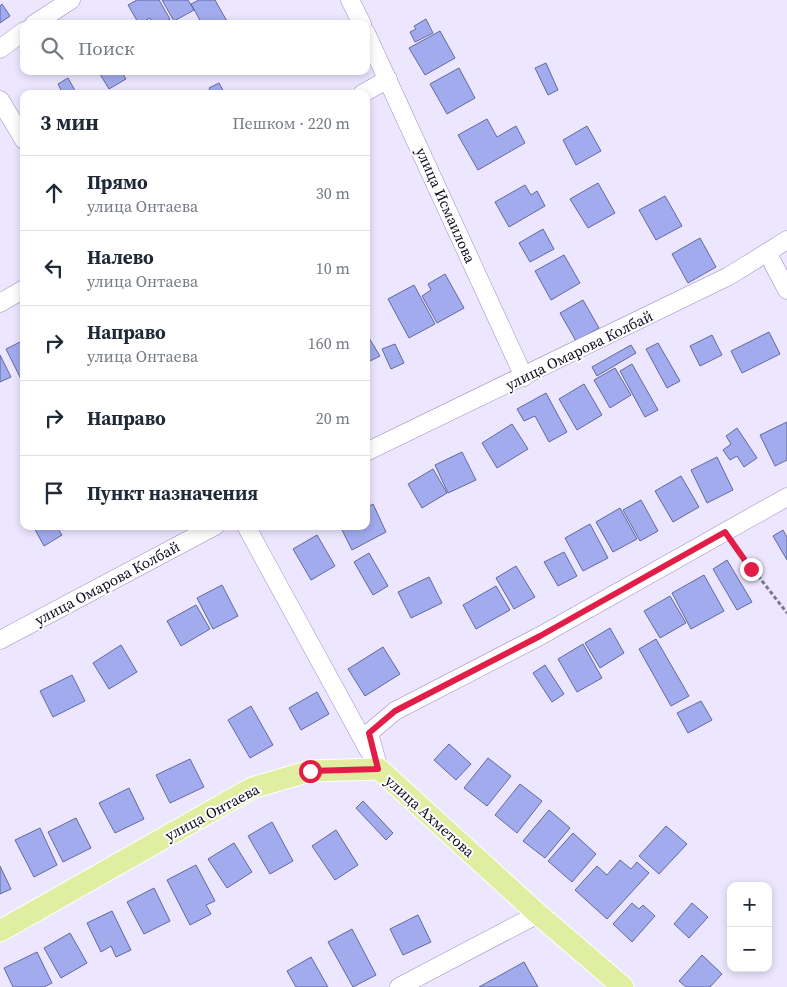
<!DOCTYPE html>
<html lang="ru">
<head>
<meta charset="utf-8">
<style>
	body { margin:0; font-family:"Source Serif 4",serif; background:#f6f6f7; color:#1f2937 }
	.controls { position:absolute; right:15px; bottom:15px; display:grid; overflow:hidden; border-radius:10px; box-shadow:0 2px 8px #0003 }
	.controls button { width:45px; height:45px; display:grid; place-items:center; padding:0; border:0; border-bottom:1px solid #e0e1e3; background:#fff; color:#1f2937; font:25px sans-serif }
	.stop { position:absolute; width:15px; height:15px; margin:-11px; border:4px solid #e11d48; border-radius:50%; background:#fff }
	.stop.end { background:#e11d48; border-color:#fff; box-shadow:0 1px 5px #0008 }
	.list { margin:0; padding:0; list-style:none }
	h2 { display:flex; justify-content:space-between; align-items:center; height:65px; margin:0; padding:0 20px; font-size:21px }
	h2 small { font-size:16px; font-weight:400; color:#747a83 }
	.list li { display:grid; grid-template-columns:32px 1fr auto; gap:15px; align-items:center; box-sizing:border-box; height:75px; padding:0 20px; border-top:1px solid #e0e1e3 }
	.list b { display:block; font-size:19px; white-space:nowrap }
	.list p { margin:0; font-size:16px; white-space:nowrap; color:#747a83 }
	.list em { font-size:16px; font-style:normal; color:#747a83 }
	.icon { flex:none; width:28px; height:28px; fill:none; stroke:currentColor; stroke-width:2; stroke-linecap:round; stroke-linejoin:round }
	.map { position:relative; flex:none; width:787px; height:987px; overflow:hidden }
	.search { position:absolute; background:#fff; box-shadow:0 2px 8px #0003; left:20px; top:20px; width:350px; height:55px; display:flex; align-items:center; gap:12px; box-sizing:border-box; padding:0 18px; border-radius:10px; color:#747a83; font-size:19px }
	.panel { position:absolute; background:#fff; box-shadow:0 2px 8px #0003; left:20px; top:90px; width:350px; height:440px; border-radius:10px }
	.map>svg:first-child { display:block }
	.building { fill:#a2abed; stroke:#62699f }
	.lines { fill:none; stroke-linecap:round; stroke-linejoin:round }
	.minor-casing { stroke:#9e8cc6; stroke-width:19 }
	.major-casing { stroke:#fff; stroke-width:23 }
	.path { stroke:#7e788f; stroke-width:3; stroke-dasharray:4 2.5; stroke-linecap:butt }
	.minor { stroke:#fff; stroke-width:18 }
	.major { stroke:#e0eea1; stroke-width:21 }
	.route { stroke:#e11d48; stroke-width:6 }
	.labels { text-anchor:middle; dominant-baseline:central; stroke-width:4; stroke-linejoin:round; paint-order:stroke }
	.street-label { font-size:15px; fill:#110a1f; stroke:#fff }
</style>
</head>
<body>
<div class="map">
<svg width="787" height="987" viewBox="0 0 787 987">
	<rect width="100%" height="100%" fill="#ece6ff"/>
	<!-- building -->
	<path class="building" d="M 137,0 L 159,0 L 170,19 L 161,24 L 153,24 L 150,18 L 139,24 L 128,5 Z
		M 162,0 L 188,0 L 194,10 L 174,21 Z
		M 199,0 L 215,0 L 228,23 L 202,24 L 191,4 Z
		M 2,4 L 10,16 L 0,23 L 0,6 Z
		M 426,19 L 433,33 L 415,42 L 410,32 L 416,29 L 414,26 Z
		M 440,31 L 455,58 L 425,75 L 409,48 Z
		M 546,63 L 558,90 L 548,95 L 535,68 Z
		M 459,68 L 475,98 L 447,114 L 430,84 Z
		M 98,71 L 121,71 L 126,79 L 109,89 Z
		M 68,78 L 77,94 L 63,94 L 58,84 Z
		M 219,83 L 225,94 L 212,94 L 209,88 Z
		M 487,119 L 497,137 L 516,126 L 525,143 L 478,170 L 458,135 Z
		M 587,126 L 601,151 L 576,165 L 563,140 Z
		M 598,183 L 615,213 L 588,228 L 570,199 Z
		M 525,185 L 531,195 L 537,191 L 545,206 L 509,227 L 495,202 Z
		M 665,196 L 682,226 L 656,240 L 639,210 Z
		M 543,229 L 554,249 L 530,262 L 519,243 Z
		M 700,238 L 716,267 L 688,283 L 672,254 Z
		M 564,255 L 580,283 L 551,300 L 535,271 Z
		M 445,274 L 464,308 L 437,323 L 422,296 L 431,290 L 428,284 Z
		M 414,285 L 435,324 L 409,338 L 388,299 Z
		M 583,300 L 599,328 L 576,341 L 560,313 Z
		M 769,332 L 780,354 L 742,373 L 731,351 Z
		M 366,333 L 380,356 L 366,363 Z
		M 712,335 L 722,355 L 700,366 L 690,346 Z
		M 24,340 L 24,385 L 6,349 Z
		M 658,343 L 680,381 L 667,388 L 646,349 Z
		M 395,344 L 404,363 L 391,369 L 382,349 Z
		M 631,345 L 636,353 L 597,376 L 592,367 Z
		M 0,355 L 11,377 L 0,382 Z
		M 632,364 L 658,410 L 645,417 L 620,371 Z
		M 615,368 L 631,395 L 610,408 L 594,380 Z
		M 584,384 L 602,415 L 577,430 L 559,399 Z
		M 546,393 L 567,432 L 549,442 L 535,416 L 524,421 L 517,409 Z
		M 787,422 L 787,460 L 775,466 L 760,435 Z
		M 512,424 L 528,449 L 497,468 L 482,443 Z
		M 737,428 L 757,458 L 744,467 L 737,456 L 730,460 L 723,450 L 731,444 L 726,436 Z
		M 462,452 L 476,480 L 448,493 L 435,465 Z
		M 717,457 L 733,490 L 707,503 L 691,470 Z
		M 433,469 L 447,493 L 422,508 L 408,484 Z
		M 681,476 L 699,507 L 673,522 L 655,491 Z
		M 641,500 L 658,531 L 640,541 L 623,510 Z
		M 373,504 L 386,532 L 352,550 L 340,526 L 366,526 L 366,508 Z
		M 620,508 L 637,539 L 613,552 L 596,522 Z
		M 590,524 L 608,558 L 583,571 L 565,538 Z
		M 33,526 L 56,526 L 62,535 L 44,546 Z
		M 783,530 L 787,537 L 787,560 L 773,536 Z
		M 317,535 L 335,566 L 311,580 L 293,549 Z
		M 564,552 L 577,576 L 558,586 L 544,562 Z
		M 369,553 L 388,586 L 373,595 L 354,562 Z
		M 727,560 L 752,602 L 737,610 L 713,569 Z
		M 516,566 L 535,597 L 514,609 L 496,578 Z
		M 704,575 L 724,611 L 691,629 L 672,593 Z
		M 429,577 L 442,603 L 411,618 L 398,592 Z
		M 222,585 L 238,616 L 213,629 L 197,598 Z
		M 496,586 L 510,610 L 476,629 L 463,605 Z
		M 670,596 L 686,623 L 660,638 L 644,611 Z
		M 196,605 L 210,629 L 181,646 L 167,621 Z
		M 610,628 L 624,653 L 600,668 L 585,643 Z
		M 656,639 L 689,696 L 671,706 L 639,649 Z
		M 583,644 L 602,678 L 577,692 L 558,659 Z
		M 121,645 L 137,672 L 109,689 L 93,663 Z
		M 383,647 L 400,674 L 365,696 L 348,669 Z
		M 545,665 L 564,694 L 552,702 L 533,673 Z
		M 72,675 L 85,701 L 53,717 L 40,691 Z
		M 317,692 L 329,714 L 301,730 L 289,708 Z
		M 701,701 L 712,720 L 688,733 L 677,713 Z
		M 251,706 L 273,745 L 250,758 L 228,720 Z
		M 449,744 L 471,764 L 456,780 L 434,760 Z
		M 488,758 L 511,776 L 487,806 L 464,788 Z
		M 190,759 L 204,787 L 170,803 L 156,775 Z
		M 520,784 L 542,801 L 517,833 L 495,815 Z
		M 129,788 L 144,819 L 115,833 L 99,803 Z
		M 363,801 L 393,833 L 386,840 L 356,808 Z
		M 549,810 L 570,828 L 545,858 L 523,841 Z
		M 76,818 L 91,848 L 63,862 L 48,832 Z
		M 272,822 L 293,861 L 270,874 L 248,836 Z
		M 666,826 L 687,844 L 659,874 L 639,856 Z
		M 40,828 L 57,865 L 34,877 L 15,840 Z
		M 336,830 L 358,865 L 335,880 L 312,846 Z
		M 573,833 L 596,854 L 572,882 L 548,861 Z
		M 234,843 L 252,872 L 227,888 L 208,859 Z
		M 620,860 L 631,869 L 637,862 L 649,873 L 607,919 L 575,890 L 597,866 L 607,875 Z
		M 196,865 L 215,901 L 206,905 L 211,914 L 190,925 L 167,880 Z
		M 0,866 L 11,889 L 0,894 Z
		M 154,888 L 170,921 L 144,934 L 127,902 Z
		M 632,903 L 639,909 L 643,905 L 655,916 L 632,942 L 613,924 Z
		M 692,903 L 708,917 L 689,938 L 674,924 Z
		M 112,911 L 131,950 L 116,957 L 111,946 L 101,952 L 87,923 Z
		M 418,915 L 431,942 L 403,955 L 390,929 Z
		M 352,929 L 376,975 L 353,987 L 328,942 Z
		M 70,933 L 87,963 L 61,978 L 44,948 Z
		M 37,952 L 52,983 L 44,987 L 13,987 L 4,968 Z
		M 702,955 L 722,974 L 710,987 L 686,987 L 679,981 Z
		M 311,957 L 328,987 L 296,987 L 287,971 Z
		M 524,962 L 538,987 L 479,987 Z"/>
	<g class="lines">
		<defs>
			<path id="minor" d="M 350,0 L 362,24
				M 34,24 L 71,0
				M 366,33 L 524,377
				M 0,49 L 24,31
				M 362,94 L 388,79
				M 0,100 L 24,140
				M 767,252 L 787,290
				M 0,303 L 24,289
				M 366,452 L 729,276 L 787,240
				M 246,526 L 369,751
				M 0,640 L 215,526
				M 379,769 L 369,733 L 395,711 L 540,636 L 787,497
				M 399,987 L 538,914"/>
			<path id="major" d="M 0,931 L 252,788 L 310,771 L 379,769 L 538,914 L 623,987"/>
		</defs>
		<!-- minor casing -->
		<use href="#minor" class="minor-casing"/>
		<!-- major casing -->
		<use href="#major" class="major-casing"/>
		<!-- path -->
		<path class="path" d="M 734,545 L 787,613"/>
		<!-- minor -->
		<use href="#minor" class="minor"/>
		<!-- major -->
		<use href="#major" class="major"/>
	</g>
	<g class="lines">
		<!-- route -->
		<path class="route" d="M 310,771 L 378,769 L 369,733 L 395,711 L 540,636 L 725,532 L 751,569"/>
	</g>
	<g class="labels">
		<!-- street labels -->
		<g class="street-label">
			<text transform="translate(446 205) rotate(66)">улица Исмаилова</text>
			<text transform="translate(579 350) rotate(-26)">улица Омарова Колбай</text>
			<text transform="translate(107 583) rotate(-28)">улица Омарова Колбай</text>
			<text transform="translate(212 812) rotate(-28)">улица Онтаева</text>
			<text transform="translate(430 816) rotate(42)">улица Ахметова</text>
		</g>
	</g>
</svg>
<div class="controls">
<button>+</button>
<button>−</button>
</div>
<div class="stop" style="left:310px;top:771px"></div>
<div class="stop end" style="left:751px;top:569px"></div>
<div class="search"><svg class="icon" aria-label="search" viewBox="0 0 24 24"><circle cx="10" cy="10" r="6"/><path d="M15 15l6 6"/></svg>Поиск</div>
<section class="panel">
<h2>3 мин<small>Пешком · 220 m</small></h2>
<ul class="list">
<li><svg class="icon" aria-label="ahead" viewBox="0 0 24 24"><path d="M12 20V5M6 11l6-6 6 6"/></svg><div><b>Прямо</b><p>улица Онтаева</p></div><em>30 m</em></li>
<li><svg class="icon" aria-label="left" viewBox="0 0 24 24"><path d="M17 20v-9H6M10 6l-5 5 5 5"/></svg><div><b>Налево</b><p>улица Онтаева</p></div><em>10 m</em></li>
<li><svg class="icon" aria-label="right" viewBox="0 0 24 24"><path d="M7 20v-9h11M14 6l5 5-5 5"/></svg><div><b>Направо</b><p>улица Онтаева</p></div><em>160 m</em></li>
<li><svg class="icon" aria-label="right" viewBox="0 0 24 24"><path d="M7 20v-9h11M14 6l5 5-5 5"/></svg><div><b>Направо</b></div><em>20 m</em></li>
<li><svg class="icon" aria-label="arrive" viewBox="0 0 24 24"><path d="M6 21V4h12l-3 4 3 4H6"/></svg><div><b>Пункт назначения</b></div></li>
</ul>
</section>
</div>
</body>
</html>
